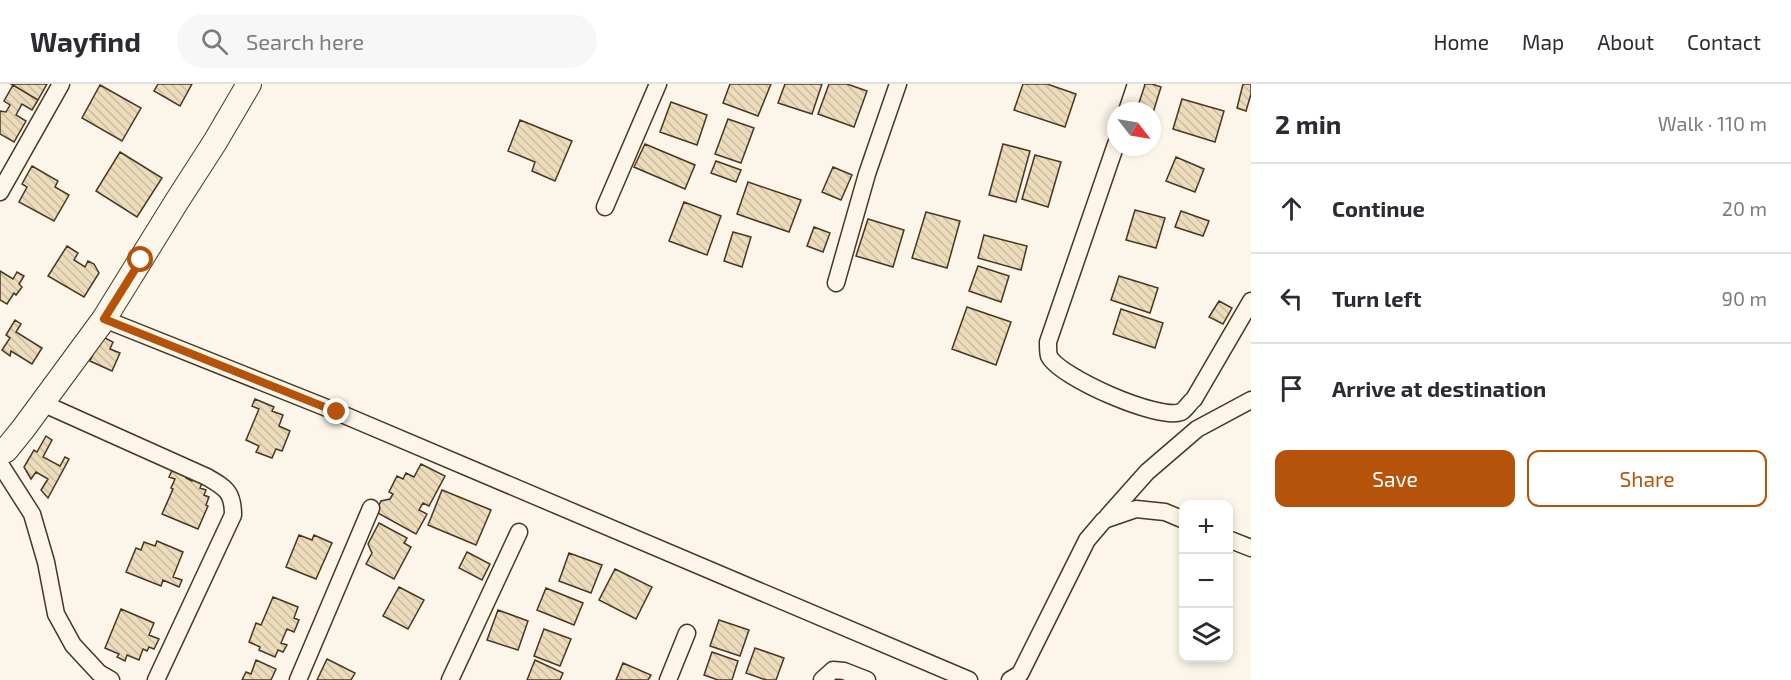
<!DOCTYPE html>
<html lang="en">
<head>
<meta charset="utf-8">
<style>
	body { margin:0; font-family:"Exo 2",sans-serif; background:#f7f7f7; color:#2b2b33 }
	.controls { position:absolute; right:18px; bottom:18px; display:grid; overflow:hidden; border-radius:12px; box-shadow:0 3px 9px #0003 }
	.controls button { width:54px; height:54px; display:grid; place-items:center; padding:0; border:0; border-bottom:2px solid #e1e1e2; background:#fff; color:#2b2b33; font:30px sans-serif }
	.compass { position:absolute; left:1107px; top:18px; width:54px; height:54px; border-radius:50%; background:#fff; box-shadow:0 3px 9px #0003; rotate:121deg }
	.stop { position:absolute; width:18px; height:18px; margin:-14px; border:4px solid #b45309; border-radius:50%; background:#fff }
	.stop.end { background:#b45309; border-color:#fff; box-shadow:0 2px 6px #0008 }
	.list { margin:0; padding:0; list-style:none }
	h2 { display:flex; justify-content:space-between; align-items:center; height:78px; margin:0; padding:0 24px; font-size:26px }
	h2 small { font-size:20px; font-weight:400; color:#7c7c81 }
	.list li { display:grid; grid-template-columns:39px 1fr auto; gap:18px; align-items:center; box-sizing:border-box; height:90px; padding:0 24px; border-top:2px solid #e1e1e2 }
	.list b { display:block; font-size:22px; white-space:nowrap }
	.list em { font-size:20px; font-style:normal; color:#7c7c81 }
	.actions { display:flex; gap:12px; padding:18px 24px }
	.actions a { flex:1; padding:14px 0; border:2px solid #b45309; border-radius:12px; text-align:center; font-size:21px; color:#b45309 }
	.actions .main { background:#b45309; color:#fff }
	.icon { flex:none; width:33px; height:33px; fill:none; stroke:currentColor; stroke-width:2; stroke-linecap:round; stroke-linejoin:round }
	.map { position:relative; flex:none; width:1251px; height:596px; overflow:hidden }
	header { display:flex; align-items:center; gap:36px; box-sizing:border-box; height:84px; padding:0 30px; background:#fff; border-bottom:2px solid #e1e1e2 }
	header strong { font-size:28px }
	nav { display:flex; gap:33px; margin-inline-start:auto; font-size:21px }
	.search { width:420px; height:54px; background:#f7f7f7; display:flex; align-items:center; gap:15px; box-sizing:border-box; padding:0 21px; border-radius:33px; color:#7c7c81; font-size:22px }
	main { display:flex }
	aside { flex:1; background:#fff }
	.map>svg:first-child { display:block }
	.building { fill:url(#building-back-hatch); stroke:#4a3520; stroke-width:1.5 }
	.lines { fill:none; stroke-linecap:round; stroke-linejoin:round }
	.minor-casing { stroke:#4a3520; stroke-width:19 }
	.secondary-casing { stroke:#4a3520; stroke-width:26 }
	.minor { stroke:#fbf6e9; stroke-width:16 }
	.secondary { stroke:#fbf6e9; stroke-width:24 }
	.route { stroke:#b45309; stroke-width:8 }
</style>
</head>
<body>
<header>
<strong>Wayfind</strong>
<div class="search"><svg class="icon" aria-label="search" viewBox="0 0 24 24"><circle cx="10" cy="10" r="6"/><path d="M15 15l6 6"/></svg>Search here</div>
<nav><a>Home</a><a>Map</a><a>About</a><a>Contact</a></nav>
</header>
<main>
<div class="map">
<svg width="1251" height="596" viewBox="0 0 1251 596">
	<defs>
		<pattern id="building-back-hatch" width="6" height="6" patternUnits="userSpaceOnUse" patternTransform="scale(1.5)"><rect width="6" height="6" fill="#ecdcbc"/><path d="M-1 5l2 2M0 0l6 6M5-1l2 2" fill="none" stroke="#ccbda1"/></pattern>
	</defs>
	<rect width="100%" height="100%" fill="#fbf6e9"/>
	<!-- building -->
	<path class="building" d="M 11,0 L 47,0 L 38,16 Z
		M 158,0 L 192,0 L 180,22 L 154,7 Z
		M 730,0 L 771,0 L 758,32 L 723,19 Z
		M 785,0 L 822,0 L 812,30 L 778,19 Z
		M 829,0 L 847,0 L 867,7 L 854,43 L 818,30 Z
		M 1023,0 L 1047,0 L 1076,10 L 1065,43 L 1014,26 Z
		M 1140,0 L 1152,0 L 1161,3 L 1152,32 L 1152,27 L 1132,27 Z
		M 1243,0 L 1251,0 L 1251,10 L 1246,27 L 1237,24 Z
		M 13,1 L 38,16 L 32,26 L 22,20 L 16,31 L 26,37 L 14,58 L 0,50 L 0,27 L 6,28 L 10,21 L 4,17 Z
		M 100,1 L 141,24 L 122,57 L 82,34 Z
		M 1182,15 L 1224,27 L 1215,58 L 1173,45 Z
		M 671,18 L 707,31 L 697,61 L 660,48 Z
		M 728,35 L 754,44 L 741,79 L 715,70 Z
		M 520,36 L 572,57 L 555,97 L 532,87 L 535,78 L 508,67 Z
		M 645,60 L 695,81 L 685,105 L 634,83 Z
		M 1003,60 L 1030,67 L 1016,118 L 989,111 Z
		M 120,68 L 162,94 L 137,133 L 96,107 Z
		M 1035,71 L 1061,78 L 1048,123 L 1022,115 Z
		M 1176,73 L 1204,85 L 1195,108 L 1166,97 Z
		M 716,77 L 741,86 L 736,98 L 711,89 Z
		M 32,82 L 58,97 L 55,103 L 69,111 L 54,137 L 19,118 L 27,103 L 22,100 Z
		M 833,83 L 852,91 L 841,116 L 822,108 Z
		M 748,98 L 801,116 L 789,148 L 737,130 Z
		M 684,118 L 721,132 L 707,171 L 669,157 Z
		M 1135,126 L 1165,134 L 1156,164 L 1126,156 Z
		M 1181,127 L 1209,137 L 1203,152 L 1175,143 Z
		M 926,128 L 960,137 L 947,184 L 912,174 Z
		M 868,135 L 904,146 L 893,183 L 856,172 Z
		M 814,143 L 830,149 L 823,168 L 807,162 Z
		M 733,148 L 751,153 L 742,183 L 724,177 Z
		M 984,151 L 1027,162 L 1021,186 L 978,174 Z
		M 67,162 L 78,169 L 74,176 L 85,183 L 88,177 L 94,180 L 99,189 L 84,213 L 48,192 Z
		M 978,182 L 1009,192 L 1001,218 L 969,207 Z
		M 0,187 L 13,195 L 17,188 L 24,192 L 19,200 L 22,203 L 16,211 L 14,209 L 7,220 L 0,216 Z
		M 1119,192 L 1158,204 L 1150,229 L 1111,216 Z
		M 1219,217 L 1232,224 L 1223,240 L 1209,233 Z
		M 967,223 L 1011,238 L 996,281 L 952,265 Z
		M 1121,225 L 1163,239 L 1155,264 L 1113,250 Z
		M 15,236 L 21,240 L 16,248 L 42,264 L 32,280 L 11,267 L 10,272 L 2,266 L 10,254 L 6,251 Z
		M 101,252 L 113,258 L 110,265 L 120,269 L 112,287 L 90,277 Z
		M 255,315 L 274,323 L 272,327 L 283,331 L 279,342 L 290,347 L 282,367 L 276,365 L 272,374 L 256,368 L 259,362 L 246,356 L 259,325 L 252,322 Z
		M 46,352 L 52,356 L 43,373 L 60,382 L 65,373 L 69,375 L 48,414 L 41,406 L 48,395 L 36,388 L 31,395 L 24,383 L 34,366 L 37,368 Z
		M 421,380 L 445,392 L 429,422 L 423,419 L 419,426 L 427,430 L 416,450 L 376,428 L 381,417 L 390,415 L 393,410 L 389,408 L 397,392 L 403,395 L 406,389 L 414,393 Z
		M 174,382 L 189,388 L 186,394 L 192,397 L 194,393 L 203,397 L 200,404 L 206,406 L 204,411 L 209,413 L 206,421 L 208,422 L 198,445 L 162,430 L 173,405 L 171,404 L 175,395 L 169,393 Z
		M 442,406 L 491,426 L 476,461 L 428,441 Z
		M 379,439 L 407,454 L 404,459 L 411,463 L 394,495 L 366,480 L 372,469 L 368,460 Z
		M 299,451 L 312,456 L 314,451 L 332,459 L 316,495 L 286,483 Z
		M 157,457 L 183,468 L 173,493 L 182,496 L 179,503 L 163,496 L 161,502 L 126,488 L 136,464 L 141,466 L 144,458 L 155,462 Z
		M 467,468 L 490,480 L 482,496 L 459,484 Z
		M 569,469 L 602,481 L 591,509 L 559,497 Z
		M 615,485 L 652,503 L 636,535 L 599,516 Z
		M 399,503 L 424,516 L 408,545 L 383,532 Z
		M 546,504 L 583,519 L 574,541 L 537,526 Z
		M 273,513 L 298,523 L 294,534 L 299,536 L 294,548 L 287,545 L 281,559 L 287,561 L 283,568 L 278,566 L 275,573 L 259,566 L 260,563 L 249,558 L 256,539 L 261,541 Z
		M 121,525 L 154,539 L 149,551 L 159,555 L 154,565 L 149,563 L 147,567 L 143,565 L 139,576 L 127,571 L 125,577 L 117,573 L 119,570 L 105,564 Z
		M 498,526 L 528,537 L 518,566 L 487,556 Z
		M 719,536 L 749,546 L 740,572 L 710,562 Z
		M 544,545 L 571,555 L 560,582 L 534,572 Z
		M 755,564 L 784,574 L 776,596 L 766,596 L 746,589 Z
		M 712,568 L 738,577 L 732,596 L 718,596 L 704,591 Z
		M 327,575 L 355,589 L 351,596 L 317,596 Z
		M 256,576 L 276,585 L 271,596 L 242,596 L 246,588 L 251,590 Z
		M 535,576 L 563,589 L 560,596 L 527,596 Z
		M 623,579 L 651,591 L 648,596 L 616,596 Z"/>
	<g class="lines">
		<defs>
			<path id="minor" d="M 1127,27 L 1136,0
				M 1116,60 L 1048,258 C 1048,262 1048,269 1049,272 C 1059,293 1159,337 1181,328 C 1185,326 1190,318 1194,315 L 1251,217
				M 0,108 L 61,0
				M 605,123 L 658,0
				M 836,199 L 867,90 L 898,0
				M 104,235 L 337,328 L 969,596
				M 42,319 L 207,393 C 226,404 233,408 233,431 L 156,596
				M 0,380 L 32,430 L 46,478 L 56,530 L 73,561 L 99,589 L 111,596
				M 1107,433 L 1147,388 L 1197,345 L 1251,316
				M 1228,455 L 1251,464
				M 298,596 L 371,424
				M 450,596 L 519,448
				M 668,596 L 687,549
				M 822,596 L 833,586 L 844,587 L 867,596
				M 1010,596 L 1020,590 L 1087,456 L 1104,436 L 1136,425 L 1165,428 L 1184,436"/>
			<path id="secondary" d="M 0,369 L 6,366 L 23,345 L 104,235 L 177,117 L 215,58 L 249,0"/>
		</defs>
		<!-- minor casing -->
		<use href="#minor" class="minor-casing"/>
		<!-- secondary casing -->
		<use href="#secondary" class="secondary-casing"/>
		<!-- minor -->
		<use href="#minor" class="minor"/>
		<!-- secondary -->
		<use href="#secondary" class="secondary"/>
	</g>
	<g class="lines">
		<!-- route -->
		<path class="route" d="M 141,176 L 104,235 L 337,328"/>
	</g>
</svg>
<div class="controls">
<button>+</button>
<button>−</button>
<button><svg class="icon" aria-label="layers" viewBox="0 0 24 24"><path d="M12 4l9 5-9 5-9-5zM3 14l9 5 9-5"/></svg></button>
</div>
<svg class="compass" viewBox="-18 -18 36 36"><path d="M0-13l5 13h-10z" fill="#e53935"/><path d="M0 13l5-13h-10z" fill="#7c7c81"/></svg>
<div class="stop" style="left:141px;top:176px"></div>
<div class="stop end" style="left:337px;top:328px"></div>
</div>
<aside>
<h2>2 min<small>Walk · 110 m</small></h2>
<ul class="list">
<li><svg class="icon" aria-label="ahead" viewBox="0 0 24 24"><path d="M12 20V5M6 11l6-6 6 6"/></svg><div><b>Continue</b></div><em>20 m</em></li>
<li><svg class="icon" aria-label="left" viewBox="0 0 24 24"><path d="M17 20v-9H6M10 6l-5 5 5 5"/></svg><div><b>Turn left</b></div><em>90 m</em></li>
<li><svg class="icon" aria-label="arrive" viewBox="0 0 24 24"><path d="M6 21V4h12l-3 4 3 4H6"/></svg><div><b>Arrive at destination</b></div></li>
</ul>
<div class="actions"><a class="main">Save</a><a>Share</a></div>
</aside>
</main>
</body>
</html>
